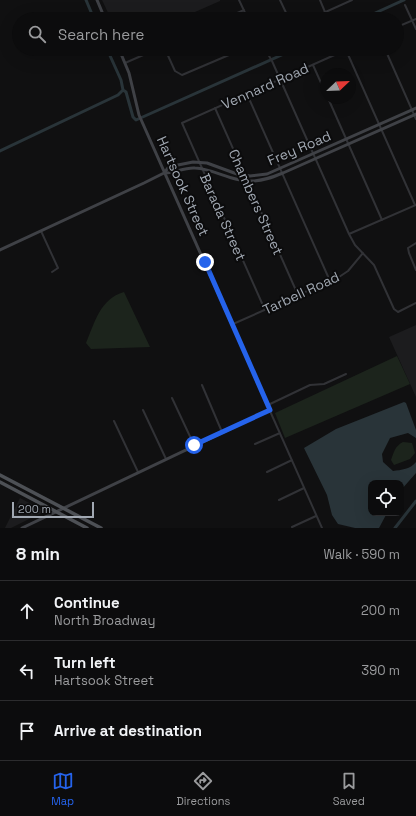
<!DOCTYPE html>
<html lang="en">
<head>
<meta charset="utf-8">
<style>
	body { margin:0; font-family:"Space Grotesk",sans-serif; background:#151516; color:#f1f3f6 }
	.controls { position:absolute; right:12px; bottom:12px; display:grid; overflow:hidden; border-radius:8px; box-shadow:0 4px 16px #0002 }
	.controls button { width:36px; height:36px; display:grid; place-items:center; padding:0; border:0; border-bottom:1px solid #2c2c2e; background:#0c0c0d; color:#f1f3f6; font:20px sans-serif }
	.compass { position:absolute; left:320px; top:68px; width:36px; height:36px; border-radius:50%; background:#0c0c0d; box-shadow:0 4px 16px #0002; rotate:67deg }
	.scale { position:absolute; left:12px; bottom:10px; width:82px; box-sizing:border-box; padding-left:4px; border:2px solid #a1a8b2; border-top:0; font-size:11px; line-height:14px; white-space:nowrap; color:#a1a8b2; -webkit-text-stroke:3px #0b0b0c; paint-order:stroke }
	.stop { position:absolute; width:12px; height:12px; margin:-9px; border:3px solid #2563eb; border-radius:50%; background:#fff }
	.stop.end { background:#2563eb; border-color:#fff; box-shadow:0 1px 4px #0008 }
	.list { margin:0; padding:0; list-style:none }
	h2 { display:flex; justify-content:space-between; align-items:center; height:52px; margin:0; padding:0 16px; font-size:17px }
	h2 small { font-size:13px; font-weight:400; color:#9a9b9d }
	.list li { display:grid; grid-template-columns:26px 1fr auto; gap:12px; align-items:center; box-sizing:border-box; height:60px; padding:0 16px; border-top:1px solid #2c2c2e }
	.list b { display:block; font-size:15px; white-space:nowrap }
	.list p { margin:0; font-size:13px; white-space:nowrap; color:#9a9b9d }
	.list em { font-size:13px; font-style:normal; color:#9a9b9d }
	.icon { flex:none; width:22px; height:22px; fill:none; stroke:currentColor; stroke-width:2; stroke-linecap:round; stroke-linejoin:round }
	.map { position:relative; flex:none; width:416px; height:528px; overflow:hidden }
	.search { position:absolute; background:#0c0c0d; box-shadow:0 4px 16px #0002; left:12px; right:12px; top:12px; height:44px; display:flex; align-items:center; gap:10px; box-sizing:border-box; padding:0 14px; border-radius:22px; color:#9a9b9d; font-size:15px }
	.sheet { height:232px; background:#0c0c0d }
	nav { display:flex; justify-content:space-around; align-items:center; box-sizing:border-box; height:56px; border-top:1px solid #2c2c2e; background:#0c0c0d; font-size:11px; color:#9a9b9d }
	nav a { display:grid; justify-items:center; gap:2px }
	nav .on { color:#2563eb }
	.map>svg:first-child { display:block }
	.built { fill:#1c1c1e }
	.green { fill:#1c241c }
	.water { fill:#293439 }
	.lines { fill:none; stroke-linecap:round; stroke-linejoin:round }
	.canal { stroke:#293439; stroke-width:3 }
	.street { stroke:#313236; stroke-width:2 }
	.secondary { stroke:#3f4146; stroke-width:3 }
	.primary { stroke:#4d5055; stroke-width:3.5 }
	.route { stroke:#2563eb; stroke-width:5 }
	.labels { text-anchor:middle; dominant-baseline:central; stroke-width:4; stroke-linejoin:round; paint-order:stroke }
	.street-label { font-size:14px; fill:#a1a8b2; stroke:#0b0b0c }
</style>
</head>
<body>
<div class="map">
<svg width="416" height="528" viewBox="0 0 416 528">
	<rect width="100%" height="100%" fill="#101011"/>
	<!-- built -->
	<path class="built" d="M 102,0 L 220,0 L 220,1 L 179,19 L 111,19 Z
		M 416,325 L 416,397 L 389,337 Z
		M 20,498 L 41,509 L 41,513 L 11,528 L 5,528 Z"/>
	<!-- green -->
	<path class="green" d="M 124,292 L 150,347 L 91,349 L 86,343 C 95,322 100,299 124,292 Z
		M 397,356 L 410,384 L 285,438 L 275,413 Z
		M 403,442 L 412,443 L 415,453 L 410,459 L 394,465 L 391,460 C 394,452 395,446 403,442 Z"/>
	<!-- water -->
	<path class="water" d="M 404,402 L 406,403 L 416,430 L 416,438 L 408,433 L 390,438 L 382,454 L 383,462 L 393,471 C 401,470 411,469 416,462 L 416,473 L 401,490 L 401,483 L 371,483 L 371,513 L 387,513 L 379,528 L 355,528 L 338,524 L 332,515 L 327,495 L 304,448 L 336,429 Z"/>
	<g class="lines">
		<!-- canal -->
		<path class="canal" d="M 86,0 L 94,19
			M 362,19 L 404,0
			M 107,49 L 121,80 L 123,90 L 126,92 L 133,117 L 136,120 L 295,49
			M 0,151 L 118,95 L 123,90
			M 395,528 L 416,501"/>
		<!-- street -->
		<path class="street" d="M 239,0 L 248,19
			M 280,0 L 289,19
			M 320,0 L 325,12
			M 405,5 L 416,29
			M 224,19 L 244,10
			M 310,19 L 352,0
			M 397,27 L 416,19
			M 165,49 L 175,71 L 182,75 L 243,49
			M 265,49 L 272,61 L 349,234 L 355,245 L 374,265 L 394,309 L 398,312 L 416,303
			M 385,49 L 416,119
			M 346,50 L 415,205
			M 125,63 L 157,49
			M 313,65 L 326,94
			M 247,94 L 330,281
			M 328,98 L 382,220
			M 215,108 L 298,295
			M 41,231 L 58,268 L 52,272
			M 349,234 L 416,205
			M 416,243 L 408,248 L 409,253 L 416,270
			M 265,310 L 182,123 L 348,49
			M 233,324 L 339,277 L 348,271 L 363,253
			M 202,385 L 222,432
			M 172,398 L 194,445
			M 268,405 L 310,385 L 324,384 L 346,374
			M 143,410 L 166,459
			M 270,411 L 322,528
			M 114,421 L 138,472
			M 255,444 L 280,433
			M 267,472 L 292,460
			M 279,500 L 304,488
			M 292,527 L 316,516"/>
		<!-- secondary -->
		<path class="secondary" d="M 97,0 L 105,19
			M 164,173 C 173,174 184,167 195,168 C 215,169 232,182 252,181 C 263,181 273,177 283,173 L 416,114
			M 0,250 L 144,183 L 164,173 L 168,168 L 178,165 L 193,162 L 207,163 L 237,174 L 250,176 L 267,174 L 416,108
			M 22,528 L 270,410 L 139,115 L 129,73 L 119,49"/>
		<!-- primary -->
		<path class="primary" d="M 0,475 L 101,528
			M 0,482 L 87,528"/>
	</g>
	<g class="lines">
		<!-- route -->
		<path class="route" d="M 194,445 L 270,410 L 205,262"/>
	</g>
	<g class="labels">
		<!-- street labels -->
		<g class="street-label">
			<text transform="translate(265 86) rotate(-24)">Vennard Road</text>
			<text transform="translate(299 148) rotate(-23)">Frey Road</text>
			<text transform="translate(183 186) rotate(66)">Hartsook Street</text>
			<text transform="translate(256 202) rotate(66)">Chambers Street</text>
			<text transform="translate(223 217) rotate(66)">Barada Street</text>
			<text transform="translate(301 293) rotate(-25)">Tarbell Road</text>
		</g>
	</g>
</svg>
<div class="controls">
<button><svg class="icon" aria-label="locate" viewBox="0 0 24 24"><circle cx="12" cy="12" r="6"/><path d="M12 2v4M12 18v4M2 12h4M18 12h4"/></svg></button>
</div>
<svg class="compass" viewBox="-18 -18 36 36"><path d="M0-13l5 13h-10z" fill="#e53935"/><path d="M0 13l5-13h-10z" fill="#9a9b9d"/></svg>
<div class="scale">200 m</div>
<div class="stop" style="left:194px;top:445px"></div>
<div class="stop end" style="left:205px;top:262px"></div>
<div class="search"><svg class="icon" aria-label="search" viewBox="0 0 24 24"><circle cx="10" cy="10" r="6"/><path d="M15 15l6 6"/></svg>Search here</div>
</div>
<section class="sheet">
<h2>8 min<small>Walk · 590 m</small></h2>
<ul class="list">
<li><svg class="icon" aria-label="ahead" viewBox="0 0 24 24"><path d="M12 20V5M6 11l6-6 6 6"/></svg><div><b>Continue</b><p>North Broadway</p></div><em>200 m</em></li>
<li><svg class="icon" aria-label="left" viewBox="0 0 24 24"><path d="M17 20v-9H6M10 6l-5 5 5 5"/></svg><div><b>Turn left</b><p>Hartsook Street</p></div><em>390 m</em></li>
<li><svg class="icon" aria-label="arrive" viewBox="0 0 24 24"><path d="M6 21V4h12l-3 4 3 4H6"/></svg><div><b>Arrive at destination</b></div></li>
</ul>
</section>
<nav>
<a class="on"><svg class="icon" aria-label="map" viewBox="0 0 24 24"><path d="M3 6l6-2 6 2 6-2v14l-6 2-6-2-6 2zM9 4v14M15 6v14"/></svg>Map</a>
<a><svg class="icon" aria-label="directions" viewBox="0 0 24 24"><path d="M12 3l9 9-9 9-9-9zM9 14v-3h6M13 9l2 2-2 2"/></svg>Directions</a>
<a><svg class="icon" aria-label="saved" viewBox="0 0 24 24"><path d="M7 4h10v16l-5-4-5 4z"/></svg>Saved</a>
</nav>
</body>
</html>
